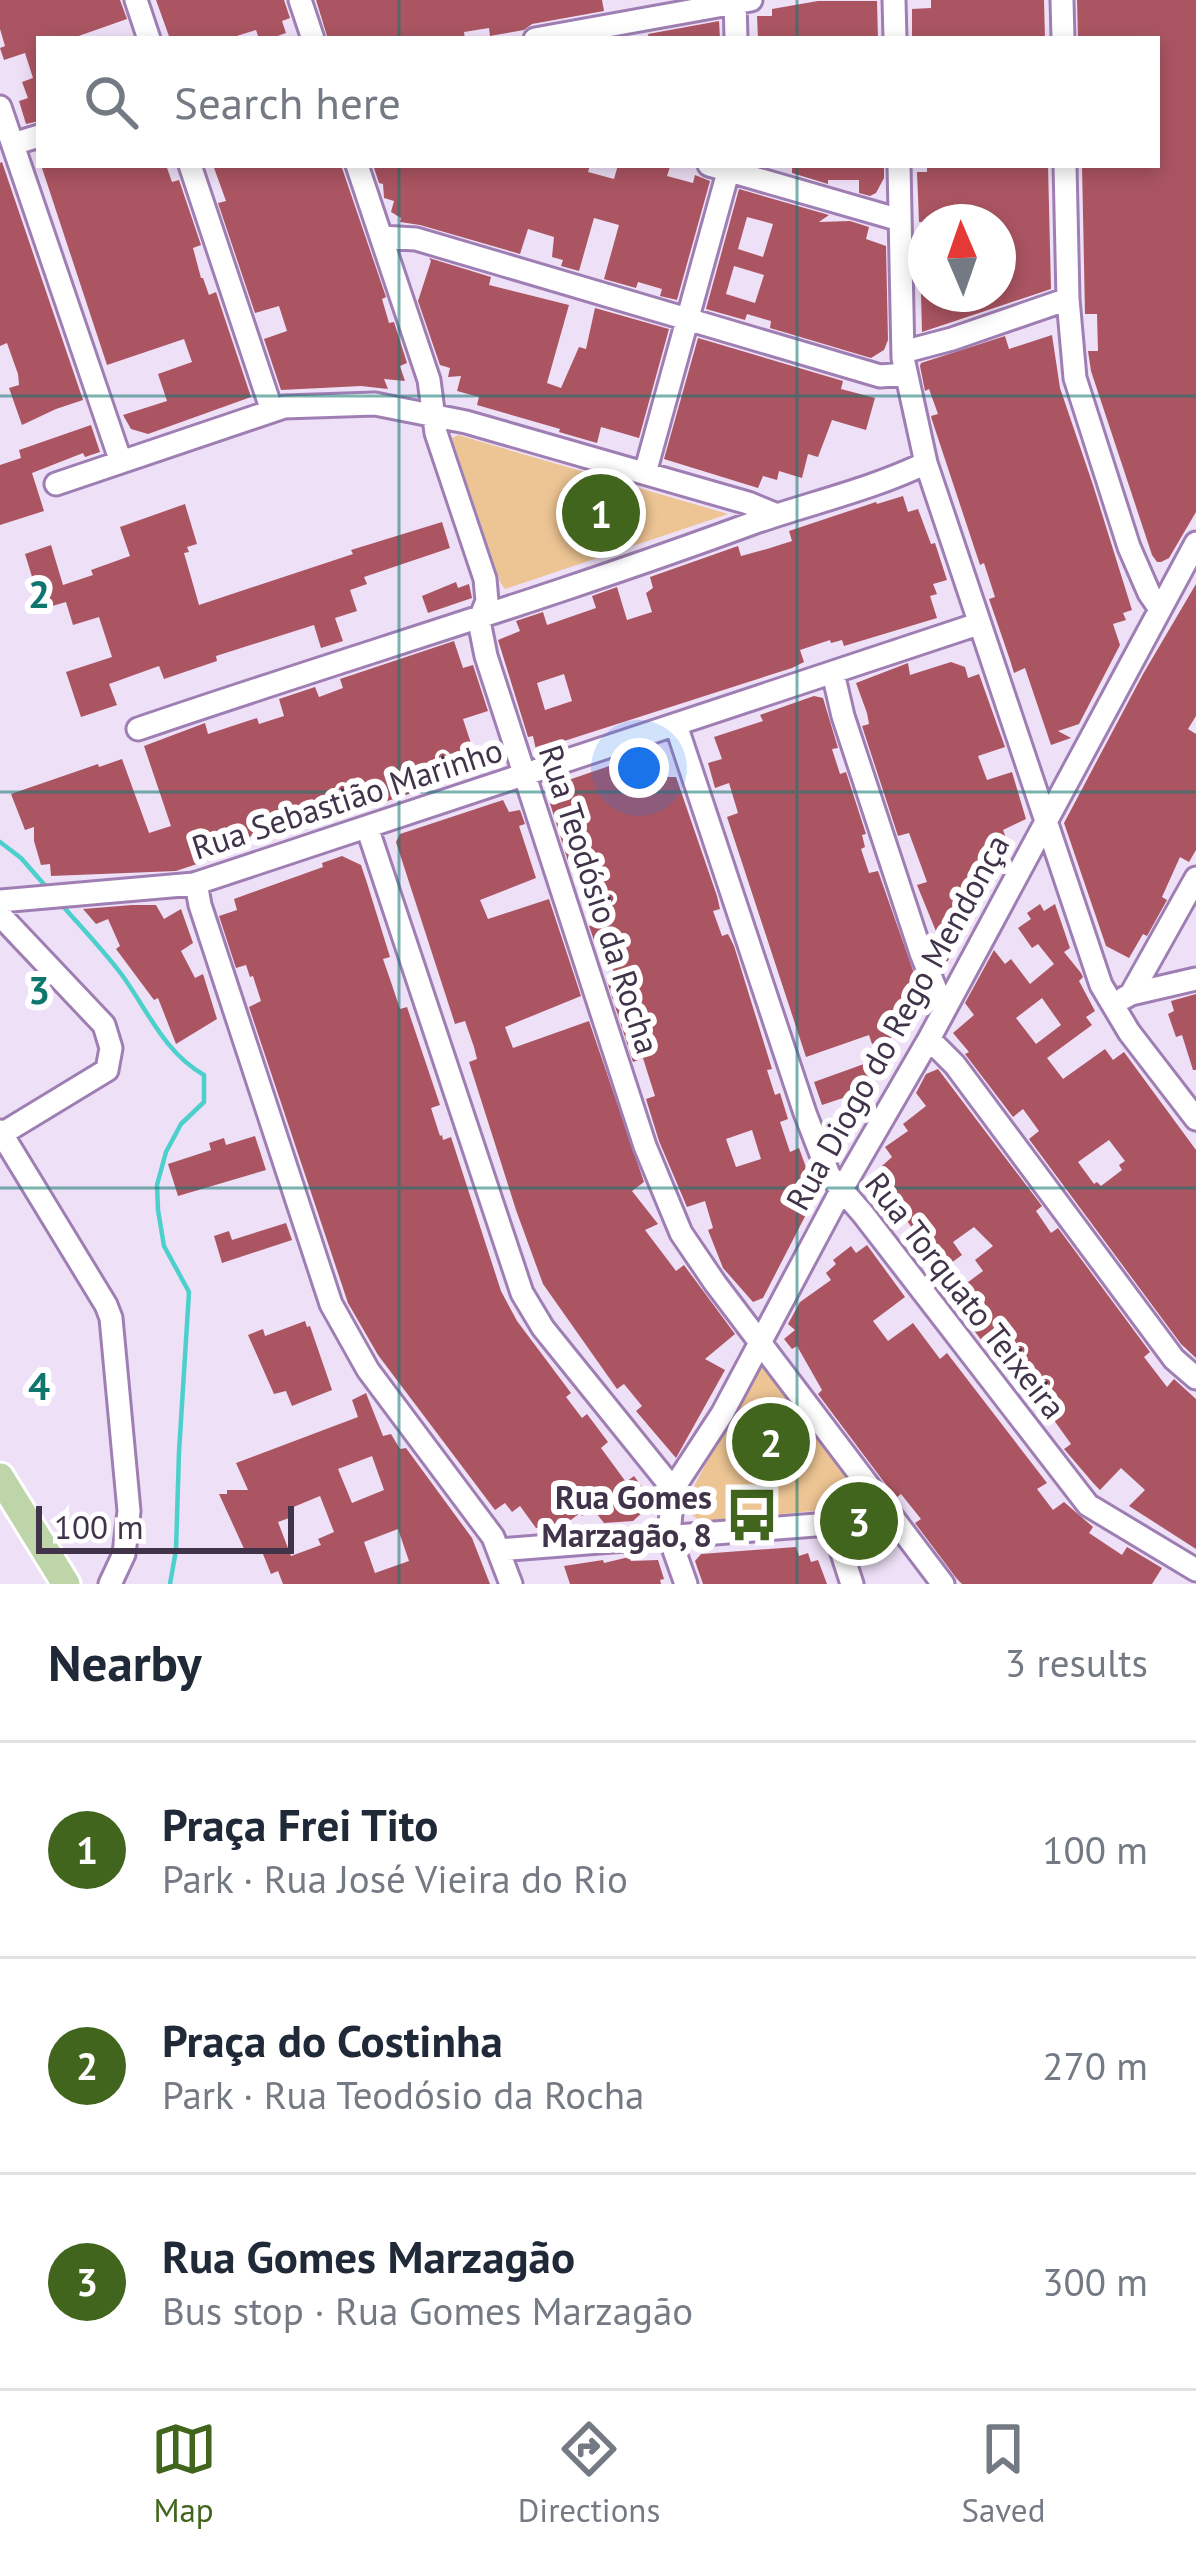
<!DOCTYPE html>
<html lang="en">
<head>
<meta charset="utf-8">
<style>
	body { margin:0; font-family:"PT Sans",sans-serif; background:#f6f6f7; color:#1f2937 }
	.compass { position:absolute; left:908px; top:204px; width:108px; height:108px; border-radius:50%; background:#fff; box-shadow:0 6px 18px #0003; rotate:358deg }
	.scale { position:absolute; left:36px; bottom:30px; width:258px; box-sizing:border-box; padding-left:12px; border:6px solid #413349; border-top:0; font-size:33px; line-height:42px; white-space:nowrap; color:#413349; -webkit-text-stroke:9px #fff; paint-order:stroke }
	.you { position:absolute; left:639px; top:768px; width:42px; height:42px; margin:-30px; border:9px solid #fff; border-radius:50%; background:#1a73e8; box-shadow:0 0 0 18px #1a73e833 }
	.badge { display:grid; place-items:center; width:78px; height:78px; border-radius:50%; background:#42651d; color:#fff; font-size:39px; font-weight:700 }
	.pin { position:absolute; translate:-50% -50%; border:6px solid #fff; box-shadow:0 3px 12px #0006 }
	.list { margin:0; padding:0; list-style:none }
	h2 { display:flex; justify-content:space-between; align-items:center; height:156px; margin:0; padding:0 48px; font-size:51px }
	h2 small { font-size:39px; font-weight:400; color:#747a83 }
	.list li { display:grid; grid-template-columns:78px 1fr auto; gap:36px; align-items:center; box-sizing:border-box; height:216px; padding:0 48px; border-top:3px solid #e0e1e3 }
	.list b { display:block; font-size:45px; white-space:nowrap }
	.list p { margin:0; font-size:39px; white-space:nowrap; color:#747a83 }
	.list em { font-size:39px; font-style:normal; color:#747a83 }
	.icon { flex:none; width:66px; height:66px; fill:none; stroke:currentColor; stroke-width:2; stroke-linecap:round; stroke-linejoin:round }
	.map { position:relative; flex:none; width:1196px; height:1584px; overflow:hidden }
	.search { position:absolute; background:#fff; box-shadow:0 6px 18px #0003; left:36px; right:36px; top:36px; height:132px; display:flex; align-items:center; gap:30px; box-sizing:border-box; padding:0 42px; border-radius:0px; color:#747a83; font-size:45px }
	.sheet { height:804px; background:#fff }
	nav { display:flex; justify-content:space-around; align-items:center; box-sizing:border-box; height:168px; border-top:3px solid #e0e1e3; background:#fff; font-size:33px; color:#747a83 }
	nav a { display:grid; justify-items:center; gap:6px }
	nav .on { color:#42651d }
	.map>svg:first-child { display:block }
	.green { fill:#edc594 }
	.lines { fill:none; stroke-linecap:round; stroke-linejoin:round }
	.stream { stroke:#4dd0cc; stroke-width:4.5 }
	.building { fill:#ab5562; fill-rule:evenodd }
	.minor-casing { stroke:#9f7fb3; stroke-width:27 }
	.major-casing { stroke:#fff; stroke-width:33 }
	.minor { stroke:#fff; stroke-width:21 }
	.major { stroke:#bdd5a9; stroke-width:27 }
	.grid { fill:none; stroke:#0f766e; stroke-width:3; stroke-opacity:0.55 }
	.labels { text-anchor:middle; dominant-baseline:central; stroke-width:12; stroke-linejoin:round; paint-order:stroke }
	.street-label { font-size:33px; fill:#413349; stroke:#fff }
	.poi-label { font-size:33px; font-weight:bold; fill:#413349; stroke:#fff; text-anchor:end }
	.grid-label { font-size:39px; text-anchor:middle; font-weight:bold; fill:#0f766e; stroke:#fff; stroke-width:12; stroke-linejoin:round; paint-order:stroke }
</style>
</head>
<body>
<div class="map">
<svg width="1196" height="1584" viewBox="0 0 1196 1584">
	<rect width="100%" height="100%" fill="#eee0f7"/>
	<!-- green -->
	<path class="green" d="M 458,435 L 728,514 L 505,589 L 500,582 L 452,438 Z
		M 762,1367 L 769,1368 L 858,1487 L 858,1499 L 852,1507 L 703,1522 C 693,1517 684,1510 688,1497 L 755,1372 Z"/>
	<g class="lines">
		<!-- stream -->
		<path class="stream" d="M 0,842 L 21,858 L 49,890
			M 61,904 C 81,927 103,950 122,975 C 148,1011 164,1052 204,1075 L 204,1102 L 181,1124 L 166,1152 L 157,1185 L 158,1210 L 164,1246 L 189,1292 L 179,1452 L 176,1550 L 170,1584"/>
	</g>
	<!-- building -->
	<path class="building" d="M 0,0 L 120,0 L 127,19 L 70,39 L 39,39 L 39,121 L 26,124 L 19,101 L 28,98 L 22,82 L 33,78 L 25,53 L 4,60 L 0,48 L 5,46 L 0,29 Z
		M 156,0 L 284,0 L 290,18 L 282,21 L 286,33 L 269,39 L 259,39 L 256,30 L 227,39 L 170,39 Z
		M 316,0 L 602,0 L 604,11 L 532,24 L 524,30 L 490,36 L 489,28 L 464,32 L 465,39 L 328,39 Z
		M 931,0 L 1044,0 L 1045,39 L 912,39 L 912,9 L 931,8 Z
		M 1077,0 L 1196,0 L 1196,512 L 1169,558 L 1161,562 L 1157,562 L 1152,555 L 1091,371 L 1088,351 L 1098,351 L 1097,314 L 1085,314 L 1082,165 L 1157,165 L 1157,39 L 1078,39 Z
		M 818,1 L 877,1 L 878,39 L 758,39 L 757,16 L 772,16 L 772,9 Z
		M 719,21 L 720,39 L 649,39 L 648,34 Z
		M 2,162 L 83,400 L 56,409 L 22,425 L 9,388 L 19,385 L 18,374 L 7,343 L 0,346 L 0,163 Z
		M 41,165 L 166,165 L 172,182 L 179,180 L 201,245 L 193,248 L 201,278 L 203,278 L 209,295 L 216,292 L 251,397 L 148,434 L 131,429 L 123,415 L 167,401 L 158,374 L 192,362 L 184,339 L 107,365 Z
		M 213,165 L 341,165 L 386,297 L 382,299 L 389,323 L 394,322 L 407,363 L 400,366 L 405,381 L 384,379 L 388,389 L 361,386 L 281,390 L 264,339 L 287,331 L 279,306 L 255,313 L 218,203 L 226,201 Z
		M 373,165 L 590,165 L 588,172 L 614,179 L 618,165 L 662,165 L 670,167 L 667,176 L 693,183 L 695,175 L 710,181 L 677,300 L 660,296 L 662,289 L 638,282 L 636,288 L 604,279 L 619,225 L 594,218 L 579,271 L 561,266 L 563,260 L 552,257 L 554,237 L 528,229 L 520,254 L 420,225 L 400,222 L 401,218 L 391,212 L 394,201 L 384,198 L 383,184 L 379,183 Z
		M 792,165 L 884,165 L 884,178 L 876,193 L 870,196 L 859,193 L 859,180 L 828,180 L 828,184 L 792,173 Z
		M 927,165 L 1048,165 L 1051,289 L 922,332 L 921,294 L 998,294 L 998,222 L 919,222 L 917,172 L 927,172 Z
		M 739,189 L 829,215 L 819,222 L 850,221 L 869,227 L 866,239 L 886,246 L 888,340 L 884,350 L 871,358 L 770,328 L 771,321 L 747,314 L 745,320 L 706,309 ZM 747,217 L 773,224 L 763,257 L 738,249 ZM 734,266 L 764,275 L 755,303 L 726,294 Z
		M 429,258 L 491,277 L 489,285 L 569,305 L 547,383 L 561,388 L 579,347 L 586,349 L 595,308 L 669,329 L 639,438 L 601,427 L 597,443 L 559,432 L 560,429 L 477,405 L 479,397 L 457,391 L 461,376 L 448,377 L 450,368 L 440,365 L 418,301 L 431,261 Z
		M 1052,335 L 1060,388 L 1093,485 L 1132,610 L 1123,613 L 1126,620 L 1113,624 L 1120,645 L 1079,724 L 1058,731 L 1071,738 L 1051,745 L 1025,668 L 1014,673 L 1010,660 L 989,599 L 995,597 L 984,563 L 980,565 L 932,420 L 931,416 L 938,414 L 929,389 L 925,391 L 920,366 L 921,363 L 1005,336 L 1009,349 Z
		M 698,338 L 843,381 L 841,389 L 875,398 L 866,430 L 832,420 L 818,457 L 808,454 L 802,478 L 779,471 L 777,480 L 763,476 L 758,488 L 664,459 Z
		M 91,425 L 100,452 L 85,457 L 83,453 L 32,473 L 44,511 L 0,525 L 0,465 L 21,458 L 19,450 Z
		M 903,496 L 908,512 L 918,509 L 931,544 L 935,543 L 947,580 L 933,584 L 937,594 L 930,596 L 937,618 L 844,646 L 842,640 L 831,643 L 830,640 L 800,650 L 804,662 L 792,668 L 536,750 L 533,736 L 528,737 L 498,640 L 520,631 L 516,621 L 543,612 L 547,625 L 596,608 L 592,596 L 617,587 L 627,620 L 652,612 L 646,593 L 653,588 L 650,577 L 738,546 L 741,556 L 767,549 L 792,541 L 789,531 L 876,502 L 877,504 ZM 564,674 L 572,701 L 545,710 L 537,683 Z
		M 185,504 L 197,544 L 187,547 L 189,552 L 184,553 L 199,605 L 353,554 L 351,550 L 442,522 L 450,548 L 364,577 L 367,584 L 350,590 L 357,611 L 335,618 L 343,641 L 321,648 L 314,625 L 216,656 L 217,661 L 164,679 L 159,666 L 109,684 L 117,705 L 81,717 L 66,672 L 112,657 L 99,617 L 73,625 L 66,602 L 42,609 L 25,554 L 51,545 L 63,585 L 93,575 L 91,570 L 130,556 L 120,527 Z
		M 456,582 L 458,588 L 469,584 L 472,598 L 428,613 L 422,596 Z
		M 1196,584 L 1196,716 L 1188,729 L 1196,734 L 1196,850 L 1189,862 L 1180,857 L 1162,897 L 1167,900 L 1147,936 L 1143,934 L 1129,958 L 1106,946 L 1064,823 L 1143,674 Z
		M 454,641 L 463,668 L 473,665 L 488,711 L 463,719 L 480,771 L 443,783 L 442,780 L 417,789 L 418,791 L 271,839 L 268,831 L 255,835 L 230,843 L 233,852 L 176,871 L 51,876 L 50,864 L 41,865 L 34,841 L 34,827 L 25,830 L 11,794 L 98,764 L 99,767 L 122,759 L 149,833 L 171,826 L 144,746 L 205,723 L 208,734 L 257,718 L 259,724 L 284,716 L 279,699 L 315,687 L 319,697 L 343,688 L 340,679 Z
		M 951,662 L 965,667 L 968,678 L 979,674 L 1005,747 L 978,756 L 987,780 L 1012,772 L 1026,819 L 1003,830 L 1006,838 L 994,842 L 1002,865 L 977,874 L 981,886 L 974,888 L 980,903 L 947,962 L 941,963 L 935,948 L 942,946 L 917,885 L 927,882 L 909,833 L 898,836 L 862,726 L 869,724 L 867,713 L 856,683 L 908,663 L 910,675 Z
		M 814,696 L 823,698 L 838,748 L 832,749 L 840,774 L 846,772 L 866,834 L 862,835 L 865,847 L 861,849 L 869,873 L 878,871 L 927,1010 L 900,1019 L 905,1033 L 872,1044 L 869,1035 L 806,1057 L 727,817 L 738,813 L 729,783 L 715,788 L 708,763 L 722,759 L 714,737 L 763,721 L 760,715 Z
		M 647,753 L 649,759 L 660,755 L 668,777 L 676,777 L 717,896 L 720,909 L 713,911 L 722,936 L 728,934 L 734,946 L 772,1069 L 767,1070 L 775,1095 L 780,1093 L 788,1119 L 780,1122 L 790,1152 L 799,1148 L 816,1195 L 763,1298 L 753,1302 L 723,1268 L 708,1230 L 713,1228 L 705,1201 L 687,1207 L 659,1141 L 646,1099 L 655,1096 L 647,1071 L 643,1058 L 633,1062 L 606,978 L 615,975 L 605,946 L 597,949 L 589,926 L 597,923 L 585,887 L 598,882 L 590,858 L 569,864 L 548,797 L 554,785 ZM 752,1130 L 761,1159 L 736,1167 L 726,1139 Z
		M 503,800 L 509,812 L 520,810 L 525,824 L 519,826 L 536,878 L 480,900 L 488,919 L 549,899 L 581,996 L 505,1027 L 513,1048 L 589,1021 L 644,1182 L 632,1191 L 658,1224 L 645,1230 L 676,1271 L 684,1265 L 735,1334 L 705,1359 L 725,1370 L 676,1458 L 636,1411 L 642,1406 L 624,1384 L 617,1389 L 543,1284 L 516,1210 L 469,1062 L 477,1059 L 474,1047 L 465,1021 L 455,1024 L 396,842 L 400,834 Z
		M 342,856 L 361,865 L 367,883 L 390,957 L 383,959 L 392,985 L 400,1009 L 407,1007 L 440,1105 L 431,1108 L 440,1136 L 442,1135 L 443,1140 L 451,1137 L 501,1291 L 517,1321 L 571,1393 L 566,1397 L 582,1418 L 587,1414 L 608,1442 L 601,1448 L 626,1482 L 634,1476 L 643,1488 L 646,1498 L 638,1504 L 643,1512 L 633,1521 L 604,1523 L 592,1508 L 582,1516 L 580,1513 L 563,1526 L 536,1528 L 520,1506 L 512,1512 L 505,1503 L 495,1510 L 378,1355 L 348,1303 L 249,1007 L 261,1001 L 253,976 L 250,977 L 246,965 L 236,968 L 219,916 L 237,910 L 234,899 L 323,867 L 322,863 Z
		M 1040,904 L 1044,911 L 1055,904 L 1070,948 L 1064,952 L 1081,973 L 1083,977 L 1079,981 L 1095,1011 L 1086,1017 L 1092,1025 L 1047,1058 L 1063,1079 L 1105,1049 L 1113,1060 L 1124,1052 L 1196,1150 L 1196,1358 L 1181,1344 L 1029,1139 L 1039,1131 L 1023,1109 L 1013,1117 L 965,1054 L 969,1052 L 953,1033 L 974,1015 L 965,1003 L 994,950 L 1005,964 L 1011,959 L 1030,984 L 1054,964 L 1038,944 L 1032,948 L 1018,928 L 1031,919 L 1027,913 ZM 1042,998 L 1061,1025 L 1036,1044 L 1016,1018 ZM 1109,1140 L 1125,1161 L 1119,1165 L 1122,1170 L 1101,1186 L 1097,1182 L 1094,1184 L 1078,1162 Z
		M 132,905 L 156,905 L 164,919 L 181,909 L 193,943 L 181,951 L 195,978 L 203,974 L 217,1019 L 176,1044 L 158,998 L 154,1000 L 116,949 L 120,946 L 108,919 L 96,924 L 83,909 Z
		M 1196,994 L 1196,1070 L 1193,1070 L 1182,1035 L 1176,1037 L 1168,1014 L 1174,1011 L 1171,1001 Z
		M 875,1060 L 881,1073 L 871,1077 L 876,1092 L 863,1118 L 855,1094 L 822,1105 L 814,1082 Z
		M 938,1069 L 1042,1206 L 1036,1211 L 1051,1233 L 1058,1228 L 1150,1352 L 1144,1357 L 1167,1387 L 1174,1379 L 1196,1399 L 1196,1549 L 1129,1506 L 1145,1490 L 1121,1468 L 1100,1490 L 1094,1484 L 1064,1449 L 1071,1444 L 1041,1402 L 1034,1408 L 948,1297 L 983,1271 L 975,1260 L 993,1246 L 974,1227 L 953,1242 L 962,1255 L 933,1276 L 908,1244 L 918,1236 L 902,1214 L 892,1222 L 865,1187 L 865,1181 L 892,1157 L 885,1147 L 908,1131 L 903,1124 L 926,1106 L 916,1093 L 926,1074 Z
		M 255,1136 L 266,1170 L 178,1196 L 168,1164 L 211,1150 L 209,1143 L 224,1138 L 226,1145 Z
		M 286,1223 L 292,1240 L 222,1263 L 214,1236 L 229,1231 L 232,1240 Z
		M 867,1245 L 905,1297 L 873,1321 L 888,1341 L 913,1323 L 940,1359 L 947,1353 L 1047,1483 L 1037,1489 L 1053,1510 L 1064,1502 L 1093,1527 L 1089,1533 L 1122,1555 L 1127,1547 L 1162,1568 L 1152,1584 L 962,1584 L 957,1579 L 915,1523 L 921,1519 L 901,1494 L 896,1498 L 818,1394 L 822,1390 L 797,1346 L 792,1349 L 784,1339 L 795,1330 L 788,1324 L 800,1302 L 831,1280 L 826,1273 L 836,1264 L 833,1260 L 851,1246 L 856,1253 Z
		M 305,1321 L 307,1327 L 310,1326 L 332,1390 L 292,1406 L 286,1391 L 274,1394 L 248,1335 L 263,1329 L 265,1336 Z
		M 366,1393 L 383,1436 L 391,1434 L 400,1449 L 406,1448 L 472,1538 L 490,1584 L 283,1584 L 278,1571 L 271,1574 L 261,1549 L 246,1553 L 219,1494 L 227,1494 L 227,1490 L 248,1490 L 236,1463 L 358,1417 L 352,1400 ZM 372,1456 L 384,1490 L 352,1503 L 338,1469 ZM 320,1496 L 334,1532 L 318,1539 L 321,1545 L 291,1556 L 278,1522 L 292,1517 L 291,1508 ZM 398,1529 L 409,1561 L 375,1573 L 364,1542 Z
		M 796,1547 L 799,1556 L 808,1553 L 811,1562 L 818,1560 L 827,1584 L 703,1584 L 695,1561 L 701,1554 Z
		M 629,1557 L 631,1561 L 658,1560 L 664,1579 L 660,1580 L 661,1584 L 570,1584 L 564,1566 L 603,1560 L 604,1563 Z"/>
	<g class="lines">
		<defs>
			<path id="minor" d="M 136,0 L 149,39
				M 300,0 L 313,39
				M 735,0 L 736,39
				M 894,0 L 895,39
				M 1062,0 L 1063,39
				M 535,39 L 751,0
				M 0,107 L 121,462
				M 13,144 L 39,136
				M 190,165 L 272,411
				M 357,165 L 429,380 L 436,433 L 485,579 L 487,601 L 479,621 L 486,656 L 645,1146 L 681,1233 L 715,1283 L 943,1584
				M 709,165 L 900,220
				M 899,165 L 903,358 L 926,463 L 1101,985 L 1129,1032 L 1196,1119
				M 1065,165 L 1068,299 L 1075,378 L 1129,547 L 1149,593 L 1160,609
				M 381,237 L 416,239 L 880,376 L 906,374
				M 903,352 L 952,339 L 1068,299
				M 645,473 L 730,165
				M 56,484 L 284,407 L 375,404 L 466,422 L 748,503 L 777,515
				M 833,673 L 843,716 L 921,953 L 944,1010
				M 676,725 L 805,1113 L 829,1175 L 863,1214 L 1088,1505 L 1196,1570
				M 138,729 C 343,659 550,598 753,523 C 810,503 870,490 926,463
				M 367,827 L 522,1293 L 543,1328 L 673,1489
				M 196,883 L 200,905 L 331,1304 L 368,1370 L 493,1537 L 511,1584
				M 0,901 L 194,884 L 978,624
				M 0,915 L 104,1025 L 111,1048 L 107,1070 L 0,1135
				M 1131,994 L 1196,878
				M 1124,998 L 1131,994 L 1196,979
				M 929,1039 L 955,1065 L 1174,1359 L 1196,1378
				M 0,1131 L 106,1305 L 111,1318 L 129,1511 L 124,1554 L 110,1584
				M 832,1522 L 852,1584
				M 499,1550 L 892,1519
				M 686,1584 L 669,1536 L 673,1489 L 722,1414 L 842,1189 L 929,1039 L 1196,543"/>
			<path id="major" d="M 0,1477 L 66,1584"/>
		</defs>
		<!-- minor casing -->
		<use href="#minor" class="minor-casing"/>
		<!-- major casing -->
		<use href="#major" class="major-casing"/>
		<!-- minor -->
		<use href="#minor" class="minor"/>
		<!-- major -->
		<use href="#major" class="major"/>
	</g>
	<!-- grid -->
	<path class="grid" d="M 399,0 L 399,39M 797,0 L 797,39M 399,165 L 399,1584M 797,165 L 797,1584M 0,396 L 1196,396M 0,792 L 1196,792M 0,1188 L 1196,1188"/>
	<!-- icons -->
	<defs>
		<symbol id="bus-bare" viewBox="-9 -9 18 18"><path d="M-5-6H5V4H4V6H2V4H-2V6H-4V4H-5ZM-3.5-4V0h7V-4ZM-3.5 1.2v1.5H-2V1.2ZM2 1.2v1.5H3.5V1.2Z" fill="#42651d" stroke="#fff" stroke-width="2.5" paint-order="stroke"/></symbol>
	</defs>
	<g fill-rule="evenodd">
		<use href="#bus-bare" x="714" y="1477" width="76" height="76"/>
	</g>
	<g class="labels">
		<!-- street labels -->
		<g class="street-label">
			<text transform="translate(347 798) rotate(-18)">Rua Sebastião Marinho</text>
			<text transform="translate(600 899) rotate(72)">Rua Teodósio da Rocha</text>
			<text transform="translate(897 1022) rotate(-61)">Rua Diogo do Rego Mendonça</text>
			<text transform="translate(966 1295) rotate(52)">Rua Torquato Teixeira</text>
		</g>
		<!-- poi labels -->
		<g class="poi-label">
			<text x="712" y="1496">Rua Gomes<tspan x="712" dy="38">Marzagão, 8</tspan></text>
		</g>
	</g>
	<g class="grid-label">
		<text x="39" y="608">2</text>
		<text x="39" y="1004">3</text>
		<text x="39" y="1400">4</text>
	</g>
</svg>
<svg class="compass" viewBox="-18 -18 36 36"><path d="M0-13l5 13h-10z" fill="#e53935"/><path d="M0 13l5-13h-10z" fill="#747a83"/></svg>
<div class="scale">100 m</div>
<div class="you"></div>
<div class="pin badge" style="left:601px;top:513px">1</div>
<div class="pin badge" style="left:771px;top:1442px">2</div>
<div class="pin badge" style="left:859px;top:1521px">3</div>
<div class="search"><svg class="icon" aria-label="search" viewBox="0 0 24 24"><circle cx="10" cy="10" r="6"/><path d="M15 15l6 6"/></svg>Search here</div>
</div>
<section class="sheet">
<h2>Nearby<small>3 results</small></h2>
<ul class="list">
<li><span class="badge">1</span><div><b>Praça Frei Tito</b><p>Park · Rua José Vieira do Rio</p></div><em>100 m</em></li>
<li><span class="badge">2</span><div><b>Praça do Costinha</b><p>Park · Rua Teodósio da Rocha</p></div><em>270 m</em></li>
<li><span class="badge">3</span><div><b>Rua Gomes Marzagão</b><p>Bus stop · Rua Gomes Marzagão</p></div><em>300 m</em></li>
</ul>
</section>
<nav>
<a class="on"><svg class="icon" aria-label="map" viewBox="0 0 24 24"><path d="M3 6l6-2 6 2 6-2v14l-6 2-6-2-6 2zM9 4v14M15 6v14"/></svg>Map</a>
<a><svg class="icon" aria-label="directions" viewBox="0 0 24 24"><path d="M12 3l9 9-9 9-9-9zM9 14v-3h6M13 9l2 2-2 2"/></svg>Directions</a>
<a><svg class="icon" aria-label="saved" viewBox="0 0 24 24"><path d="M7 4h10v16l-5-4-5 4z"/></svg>Saved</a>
</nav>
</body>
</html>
